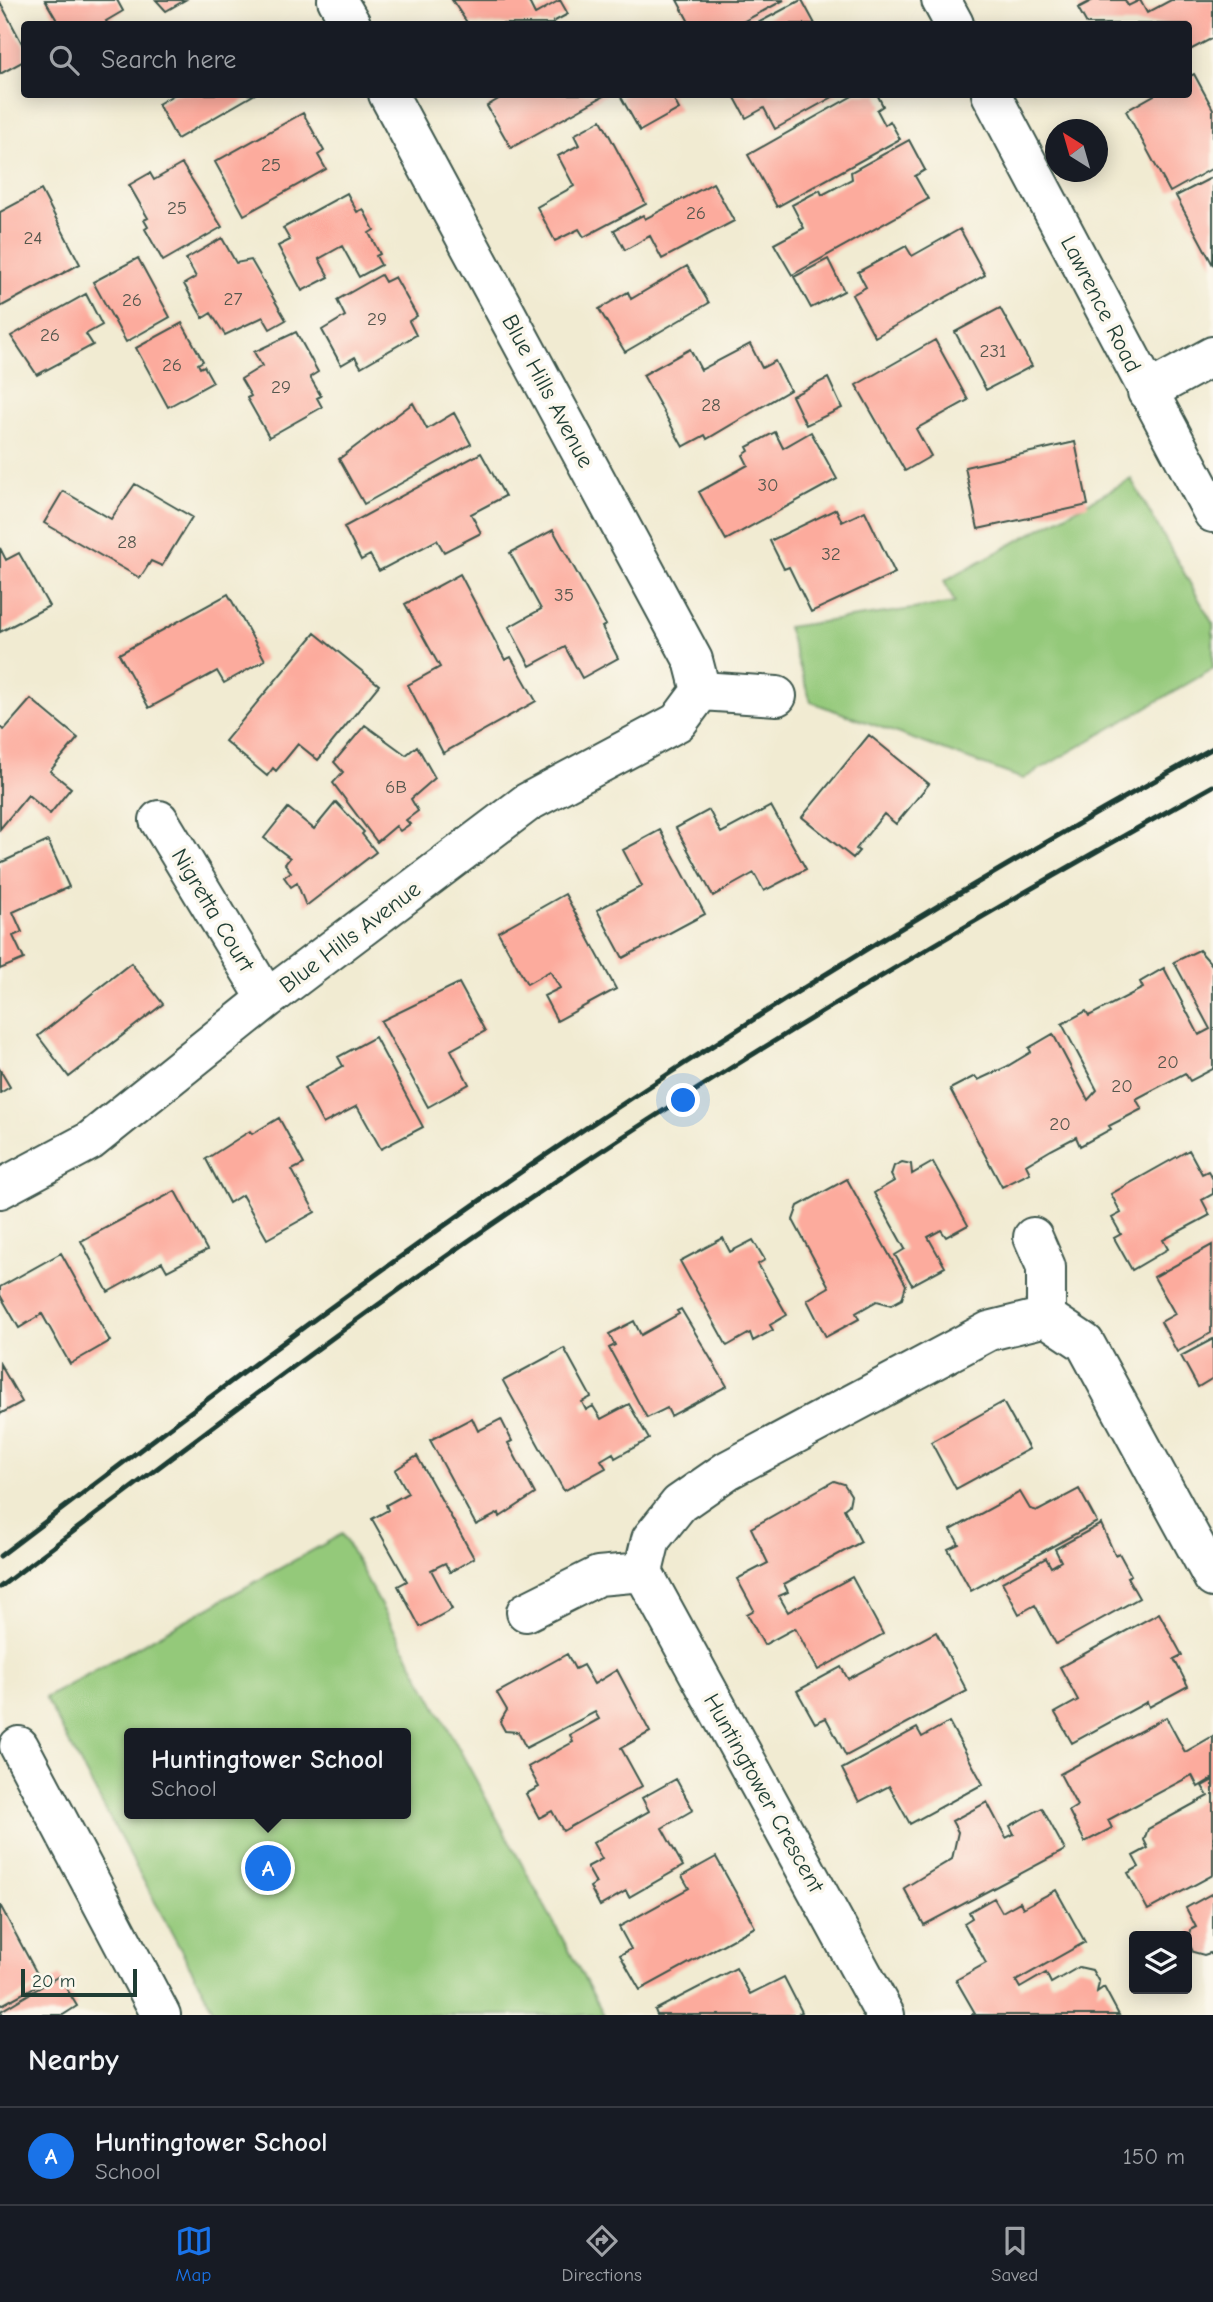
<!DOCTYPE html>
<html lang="en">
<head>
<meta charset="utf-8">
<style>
	body { margin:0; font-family:"Comic Neue",sans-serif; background:#20242c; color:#f1f3f6 }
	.controls { position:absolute; right:21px; bottom:21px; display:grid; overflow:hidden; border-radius:7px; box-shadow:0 4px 18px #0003 }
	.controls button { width:63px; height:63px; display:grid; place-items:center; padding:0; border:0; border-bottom:2px solid #363941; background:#171b24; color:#f1f3f6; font:35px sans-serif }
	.compass { position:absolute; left:1045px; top:119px; width:63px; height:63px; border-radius:50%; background:#171b24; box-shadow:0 4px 18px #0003; rotate:323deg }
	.scale { position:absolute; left:21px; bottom:18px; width:116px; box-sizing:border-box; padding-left:7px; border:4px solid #1f3d34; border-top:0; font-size:19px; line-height:24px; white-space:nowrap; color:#1f3d34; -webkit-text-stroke:5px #fbf7ec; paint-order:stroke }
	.you { position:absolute; left:684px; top:1101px; width:24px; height:24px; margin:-18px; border:5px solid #fff; border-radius:50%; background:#1a73e8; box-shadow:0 0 0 10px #1a73e833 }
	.badge { display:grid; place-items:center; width:46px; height:46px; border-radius:50%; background:#1a73e8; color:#fff; font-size:23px; font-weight:700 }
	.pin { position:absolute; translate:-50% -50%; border:4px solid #fff; box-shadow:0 2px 7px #0006 }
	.popup { position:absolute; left:124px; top:1728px; width:287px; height:91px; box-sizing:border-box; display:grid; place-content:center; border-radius:7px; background:#171b24; filter:drop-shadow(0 2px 5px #0005); font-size:23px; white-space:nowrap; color:#9ea1a6 }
	.popup b { font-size:26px; color:#f1f3f6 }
	.popup::after { content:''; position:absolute; left:50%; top:100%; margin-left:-14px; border:14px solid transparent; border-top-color:#171b24 }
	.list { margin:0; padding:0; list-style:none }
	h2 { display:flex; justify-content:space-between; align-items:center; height:91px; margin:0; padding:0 28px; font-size:30px }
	h2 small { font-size:23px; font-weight:400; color:#9ea1a6 }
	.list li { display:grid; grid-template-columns:46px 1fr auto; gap:21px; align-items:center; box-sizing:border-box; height:98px; padding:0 28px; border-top:2px solid #363941 }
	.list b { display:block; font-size:26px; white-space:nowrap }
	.list p { margin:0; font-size:23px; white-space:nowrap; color:#9ea1a6 }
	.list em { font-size:23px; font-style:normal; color:#9ea1a6 }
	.icon { flex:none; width:38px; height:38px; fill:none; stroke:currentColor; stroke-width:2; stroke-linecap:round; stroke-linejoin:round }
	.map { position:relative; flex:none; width:1213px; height:2015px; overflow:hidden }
	.search { position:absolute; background:#171b24; box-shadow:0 4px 18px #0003; left:21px; right:21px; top:21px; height:77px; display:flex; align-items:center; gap:18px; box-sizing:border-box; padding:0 24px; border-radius:7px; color:#9ea1a6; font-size:26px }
	.sheet { height:189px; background:#171b24 }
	nav { display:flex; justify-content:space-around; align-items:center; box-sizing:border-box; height:98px; border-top:2px solid #363941; background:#171b24; font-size:19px; color:#9ea1a6 }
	nav a { display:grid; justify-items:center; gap:4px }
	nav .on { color:#1a73e8 }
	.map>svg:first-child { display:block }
	.green { fill:#94c97a; stroke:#5a8357; stroke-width:2; fill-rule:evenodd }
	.building { fill:#fcab9d }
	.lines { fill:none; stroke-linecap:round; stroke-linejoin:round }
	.minor-casing { stroke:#3e574c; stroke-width:42 }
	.minor { stroke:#fff; stroke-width:38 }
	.rail { stroke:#1f3d34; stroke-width:5 }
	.labels { text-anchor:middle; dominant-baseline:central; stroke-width:7; stroke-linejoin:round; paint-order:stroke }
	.number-label { font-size:19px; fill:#56584e }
	.street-label { font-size:23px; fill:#1f3d34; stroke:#fbf7ec }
</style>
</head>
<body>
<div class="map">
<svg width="1213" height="2015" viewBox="0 0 1213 2015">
	<rect width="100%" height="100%" fill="#fbf7ec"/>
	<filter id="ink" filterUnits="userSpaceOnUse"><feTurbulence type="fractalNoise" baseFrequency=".0143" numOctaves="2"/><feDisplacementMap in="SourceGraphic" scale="14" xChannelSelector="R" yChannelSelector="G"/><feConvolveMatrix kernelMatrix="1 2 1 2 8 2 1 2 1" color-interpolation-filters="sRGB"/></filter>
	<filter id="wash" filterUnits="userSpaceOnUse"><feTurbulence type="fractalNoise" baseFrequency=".00686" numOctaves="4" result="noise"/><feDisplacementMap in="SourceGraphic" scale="28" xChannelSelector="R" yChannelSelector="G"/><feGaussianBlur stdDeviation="1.57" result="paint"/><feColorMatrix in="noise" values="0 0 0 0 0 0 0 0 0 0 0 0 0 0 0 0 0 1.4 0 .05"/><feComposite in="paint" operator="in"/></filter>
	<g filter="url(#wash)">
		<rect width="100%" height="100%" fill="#f1ebd2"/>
		<!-- green -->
		<path class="green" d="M 1131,479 L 1213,624 L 1213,669 L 1023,779 L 811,702 L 787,627 L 955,603 L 944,581 Z
			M 342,1534 L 604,2015 L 216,2015 L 45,1698 ZM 130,1733 L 406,1733 L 406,1814 L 130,1814 Z"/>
		<g id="blocks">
			<!-- building -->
			<path class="building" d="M 45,0 L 117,0 L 123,11 L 106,21 L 108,24 L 59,24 Z
				M 156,0 L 185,0 L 166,11 Z
				M 452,0 L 528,0 L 535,14 L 560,0 L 568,14 L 553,22 L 554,24 L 468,24 Z
				M 677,0 L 784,0 L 739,24 L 690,24 Z
				M 802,0 L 815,24 L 756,24 L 801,0 Z
				M 1093,0 L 1125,0 L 1128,6 L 1140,0 L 1147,13 L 1171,0 L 1213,0 L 1213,38 L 1188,51 L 1188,24 L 1087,24 L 1078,8 Z
				M 0,2 L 24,47 L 24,61 L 0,74 Z
				M 1194,74 L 1213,109 L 1213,168 L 1170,192 L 1126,111 L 1156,94 L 1188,94 L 1188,77 Z
				M 175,94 L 255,94 L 177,139 L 158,104 Z
				M 507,94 L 607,94 L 511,148 L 487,106 Z
				M 626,94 L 671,94 L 679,109 L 640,131 L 621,97 Z
				M 733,94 L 838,94 L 775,129 L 764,108 L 746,118 Z
				M 856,94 L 877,94 L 883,106 L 877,110 L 885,125 L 890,121 L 900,139 L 777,207 L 748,155 Z
				M 303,113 L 324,151 L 318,155 L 326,169 L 244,215 L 215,162 Z
				M 601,120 L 646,204 L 584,237 L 579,229 L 555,241 L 537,207 L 574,186 L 558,156 L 579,145 L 574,135 Z
				M 909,140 L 925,170 L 915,176 L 928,199 L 792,275 L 774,244 L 804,228 L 792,205 L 820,190 L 822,195 L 852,179 L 851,172 Z
				M 182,164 L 222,227 L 163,261 L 145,229 L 148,227 L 144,220 L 148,218 L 129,185 L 150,173 L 154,180 Z
				M 1213,177 L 1213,265 L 1176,196 Z
				M 713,183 L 734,221 L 662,259 L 650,236 L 625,250 L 614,230 L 643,215 L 645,219 Z
				M 41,190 L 80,264 L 0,307 L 0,212 Z
				M 347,193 L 357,212 L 363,209 L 374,230 L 369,233 L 380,254 L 376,256 L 381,265 L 359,277 L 342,246 L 319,259 L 329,277 L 302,291 L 278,246 L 290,240 L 283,228 Z
				M 960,229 L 985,275 L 875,337 L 852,295 L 866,287 L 858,272 L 906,246 L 912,256 Z
				M 222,238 L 236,263 L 251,260 L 286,320 L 270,329 L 263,317 L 225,335 L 211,313 L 203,318 L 184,284 L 196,277 L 186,259 Z
				M 138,258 L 170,317 L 126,342 L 93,282 Z
				M 828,259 L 844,291 L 811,308 L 794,277 Z
				M 687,266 L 709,303 L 625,352 L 599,309 L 628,292 L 631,299 Z
				M 381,275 L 385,282 L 395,277 L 417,316 L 409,321 L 416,335 L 361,367 L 355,357 L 341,365 L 322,330 L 345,316 L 337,300 Z
				M 86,294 L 102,325 L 86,334 L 93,345 L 37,375 L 11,336 Z
				M 1000,308 L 1032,366 L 986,390 L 955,332 Z
				M 182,323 L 203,361 L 198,364 L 200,368 L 204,366 L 213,382 L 168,407 L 136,348 Z
				M 296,332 L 318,372 L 310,377 L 321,396 L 317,398 L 322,407 L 269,437 L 247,398 L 251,396 L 241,379 L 262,366 L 254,352 Z
				M 935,340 L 968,400 L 916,429 L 931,456 L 905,471 L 856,385 Z
				M 750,344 L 762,368 L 775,361 L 790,390 L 707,439 L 705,435 L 683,447 L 643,375 L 690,349 L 701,370 Z
				M 828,378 L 842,408 L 806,425 L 792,396 Z
				M 413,403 L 427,429 L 454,413 L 471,444 L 364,504 L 339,459 Z
				M 775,432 L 783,448 L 811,432 L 837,479 L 726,540 L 699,492 L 748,465 L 743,455 L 749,451 L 747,447 Z
				M 1075,442 L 1088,505 L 978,529 L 965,467 Z
				M 481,453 L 505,496 L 471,514 L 481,533 L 444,552 L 437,540 L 379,571 L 370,555 L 361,560 L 344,527 Z
				M 135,484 L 192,517 L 162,566 L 151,561 L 140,578 L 44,523 L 63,491 L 111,519 Z
				M 836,509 L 842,522 L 865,511 L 895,573 L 811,612 L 789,567 L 784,569 L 770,541 Z
				M 553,530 L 606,625 L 602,627 L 618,658 L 582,678 L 565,647 L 530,666 L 509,627 L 541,609 L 510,553 Z
				M 0,548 L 6,560 L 19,553 L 49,606 L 0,632 Z
				M 460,574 L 505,660 L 511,657 L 536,701 L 443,753 L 408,685 L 440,667 L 405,604 Z
				M 228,594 L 265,660 L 224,683 L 217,671 L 149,708 L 119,654 Z
				M 315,633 L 379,685 L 318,760 L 298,744 L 276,771 L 273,768 L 267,776 L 225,741 Z
				M 31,699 L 78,738 L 50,771 L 71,788 L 50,814 L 28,795 L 0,829 L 0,727 L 4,730 Z
				M 365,725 L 406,755 L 417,746 L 435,778 L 411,799 L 418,811 L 406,820 L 410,824 L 400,831 L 396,826 L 377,842 L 333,783 L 343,772 L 334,762 Z
				M 869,735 L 929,784 L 896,824 L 884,814 L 856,849 L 859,851 L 853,858 L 802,817 Z
				M 336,802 L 364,832 L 362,834 L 376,852 L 306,906 L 297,883 L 291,887 L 284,877 L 291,872 L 285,864 L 290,858 L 264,838 L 288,808 L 314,829 Z
				M 771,806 L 806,869 L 764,891 L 754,873 L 713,896 L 676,828 L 709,810 L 721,833 Z
				M 660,830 L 705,914 L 623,958 L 597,910 L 642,886 L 623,850 Z
				M 48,841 L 69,887 L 13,912 L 22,932 L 13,936 L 24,959 L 0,969 L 0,863 Z
				M 565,894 L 616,989 L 557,1021 L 544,996 L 560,988 L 550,971 L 527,984 L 498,932 Z
				M 1199,950 L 1213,966 L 1213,1069 L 1190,1081 L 1185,1073 L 1136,1099 L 1142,1109 L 1109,1126 L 1111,1129 L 1080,1146 L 1076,1137 L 1051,1150 L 1026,1165 L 1030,1173 L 1002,1187 L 950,1089 L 975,1076 L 978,1080 L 1006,1067 L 1031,1052 L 1029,1048 L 1053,1034 L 1088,1100 L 1097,1090 L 1062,1024 L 1086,1011 L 1089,1016 L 1143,988 L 1140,982 L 1164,968 L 1199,1035 L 1210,1029 L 1174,962 Z
				M 131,963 L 163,1004 L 69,1077 L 38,1036 Z
				M 459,983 L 485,1031 L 451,1050 L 469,1084 L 428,1107 L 381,1021 Z
				M 375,1037 L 423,1127 L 381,1149 L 357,1106 L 323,1124 L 304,1088 L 343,1066 L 338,1057 Z
				M 0,1070 L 10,1087 L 0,1093 Z
				M 279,1118 L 304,1164 L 292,1170 L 315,1212 L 267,1239 L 242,1195 L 229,1203 L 206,1159 L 250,1131 L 252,1134 Z
				M 1189,1150 L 1202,1174 L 1208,1171 L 1213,1179 L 1213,1194 L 1202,1200 L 1210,1215 L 1163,1240 L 1168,1249 L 1132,1270 L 1114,1238 L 1121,1234 L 1112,1218 L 1121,1213 L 1111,1194 Z
				M 902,1162 L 911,1164 L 912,1174 L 933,1162 L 968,1225 L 946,1237 L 941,1230 L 928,1237 L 945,1267 L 912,1285 L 895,1255 L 905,1249 L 874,1193 L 894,1181 L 891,1175 L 894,1166 Z
				M 847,1179 L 906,1285 L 902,1299 L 891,1305 L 877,1301 L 856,1313 L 859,1319 L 826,1337 L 807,1300 L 829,1287 L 793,1220 L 798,1206 Z
				M 175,1191 L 207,1250 L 167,1271 L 162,1262 L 108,1292 L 81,1241 Z
				M 723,1238 L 730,1252 L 753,1240 L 765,1260 L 758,1264 L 787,1315 L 770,1325 L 773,1330 L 753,1341 L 750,1333 L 727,1346 L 680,1261 Z
				M 1212,1245 L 1211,1333 L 1177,1352 L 1161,1322 L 1175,1314 L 1154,1277 Z
				M 61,1253 L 110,1341 L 70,1364 L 42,1314 L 19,1328 L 0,1295 L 0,1287 Z
				M 681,1309 L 727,1386 L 671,1416 L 667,1408 L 647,1418 L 609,1348 L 615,1345 L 609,1334 L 634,1321 L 641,1335 L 679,1314 L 677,1311 Z
				M 1213,1339 L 1213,1378 L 1198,1387 L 1181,1356 Z
				M 564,1348 L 591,1397 L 582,1402 L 586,1410 L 593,1406 L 601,1419 L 629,1404 L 649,1439 L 615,1458 L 613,1453 L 601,1460 L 606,1468 L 564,1491 L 503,1381 Z
				M 0,1364 L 22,1402 L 0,1414 Z
				M 1003,1402 L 1029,1449 L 956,1489 L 931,1442 Z
				M 472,1418 L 478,1431 L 501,1419 L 512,1441 L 508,1443 L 535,1494 L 500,1517 L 499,1513 L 476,1525 L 430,1440 Z
				M 417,1456 L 474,1558 L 450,1572 L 445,1563 L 431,1570 L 452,1609 L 420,1627 L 398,1586 L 407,1581 L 372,1519 L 388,1510 L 386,1505 L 408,1493 L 395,1470 Z
				M 834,1481 L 844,1484 L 851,1495 L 849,1505 L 844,1509 L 861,1542 L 784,1584 L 788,1592 L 779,1596 L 788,1612 L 852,1577 L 883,1634 L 818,1670 L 795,1628 L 764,1645 L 747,1614 L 754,1610 L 737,1579 L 768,1563 L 751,1528 Z
				M 1079,1489 L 1097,1522 L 971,1591 L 948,1549 L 959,1544 L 951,1530 L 1020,1492 L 1030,1509 L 1038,1511 Z
				M 1101,1524 L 1115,1555 L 1119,1553 L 1131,1575 L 1127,1577 L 1139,1598 L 1056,1644 L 1035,1605 L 1019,1614 L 1002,1582 L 1046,1558 L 1051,1567 L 1061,1561 L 1055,1549 Z
				M 1159,1613 L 1182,1655 L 1174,1659 L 1188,1686 L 1149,1707 L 1147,1702 L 1072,1743 L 1055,1713 L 1078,1700 L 1060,1667 Z
				M 936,1632 L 967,1691 L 846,1756 L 826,1718 L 815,1723 L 797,1691 L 841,1667 L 848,1679 Z
				M 567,1654 L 575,1669 L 583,1665 L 594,1684 L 617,1670 L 650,1732 L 621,1748 L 642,1786 L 563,1831 L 552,1811 L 539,1818 L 526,1794 L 539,1787 L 528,1767 L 573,1742 L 570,1735 L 599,1719 L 595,1712 L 526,1748 L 518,1732 L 505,1731 L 500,1722 L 507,1710 L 497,1693 Z
				M 1166,1717 L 1185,1752 L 1213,1736 L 1213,1778 L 1198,1787 L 1192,1775 L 1108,1820 L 1112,1828 L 1085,1842 L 1069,1811 L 1077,1806 L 1060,1774 Z
				M 949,1722 L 983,1784 L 910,1824 L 889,1786 L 859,1802 L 842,1769 L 917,1728 L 922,1737 Z
				M 676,1779 L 693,1810 L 662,1828 L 683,1866 L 629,1897 L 626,1891 L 600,1906 L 590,1887 L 596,1883 L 587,1867 L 602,1859 L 593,1843 L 649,1811 L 642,1798 Z
				M 1213,1780 L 1213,1875 L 1148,1910 L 1128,1873 L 1139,1867 L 1133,1856 L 1148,1848 L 1144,1840 L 1148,1829 L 1208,1796 L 1202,1786 Z
				M 987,1802 L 1006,1838 L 1014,1834 L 1010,1826 L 1042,1808 L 1065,1850 L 924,1925 L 904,1888 L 952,1859 L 958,1832 L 952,1821 Z
				M 716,1857 L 755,1927 L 640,1990 L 620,1955 L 631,1949 L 619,1927 L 689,1888 L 682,1876 Z
				M 1056,1890 L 1085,1942 L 1016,1981 L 1020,1988 L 1046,1973 L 1051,1983 L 1079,1967 L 1092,1970 L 1099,1982 L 1097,1992 L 1104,1987 L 1119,2015 L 971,2015 L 975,2013 L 956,1980 L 986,1963 L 964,1923 L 972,1918 L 969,1912 L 994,1898 L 1002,1912 L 1020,1902 L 1023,1908 Z
				M 1213,1893 L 1213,1958 L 1210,1953 L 1204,1955 L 1193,1952 L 1188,1941 L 1190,1930 L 1196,1927 L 1186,1908 Z
				M 0,1905 L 42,1983 L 0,2006 Z
				M 736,1968 L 750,1994 L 784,1977 L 802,2012 L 796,2015 L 657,2015 L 655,2010 Z
				M 59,1976 L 77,2006 L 63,2015 L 3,2015 L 1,2011 Z"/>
		</g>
	</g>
	<g filter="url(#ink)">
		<use href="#blocks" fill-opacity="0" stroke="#3e574c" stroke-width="2"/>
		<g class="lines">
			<defs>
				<path id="minor" d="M 337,0 L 351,24
					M 941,0 L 954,24
					M 991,94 L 1213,513
					M 1147,392 L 1213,356
					M 701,691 L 777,696
					M 159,820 L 267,999
					M 0,1189 L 90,1141 L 267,999 L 528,802 L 678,722 L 701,691 L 693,660 L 388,94
					M 1033,1237 L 1046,1267 L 1046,1317
					M 526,1612 L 598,1576 L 643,1572
					M 19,1746 L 161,2015
					M 885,2015 L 643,1572 L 651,1539 L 679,1504 L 728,1470 L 989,1331 L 1046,1317 L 1085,1343 L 1213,1578"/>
			</defs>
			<!-- minor casing -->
			<use href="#minor" class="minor-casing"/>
			<!-- minor -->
			<use href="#minor" class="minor"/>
			<!-- rail -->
			<path class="rail" d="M 0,1556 C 193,1410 385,1262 586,1128 C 789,993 999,866 1213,748
				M 0,1587 C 175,1455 349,1321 531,1198 C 751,1049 981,915 1213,786"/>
		</g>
	</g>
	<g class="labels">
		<!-- number labels -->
		<g class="number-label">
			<text x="271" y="165">25</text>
			<text x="177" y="208">25</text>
			<text x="696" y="213">26</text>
			<text x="33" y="238">24</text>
			<text x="233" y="299">27</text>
			<text x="132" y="300">26</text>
			<text x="377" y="319">29</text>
			<text x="50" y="335">26</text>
			<text x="993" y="351">231</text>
			<text x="172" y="365">26</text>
			<text x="281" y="387">29</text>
			<text x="711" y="405">28</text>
			<text x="768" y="485">30</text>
			<text x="127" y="542">28</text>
			<text x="831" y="554">32</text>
			<text x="564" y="595">35</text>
			<text x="396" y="787">6B</text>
			<text x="1168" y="1062">20</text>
			<text x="1122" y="1086">20</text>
			<text x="1060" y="1124">20</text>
		</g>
		<!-- street labels -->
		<g class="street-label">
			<text transform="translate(1101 304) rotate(63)">Lawrence Road</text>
			<text transform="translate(548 391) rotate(62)">Blue Hills Avenue</text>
			<text transform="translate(213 910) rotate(59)">Nigretta Court</text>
			<text transform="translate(350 937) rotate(-37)">Blue Hills Avenue</text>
			<text transform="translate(764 1793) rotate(61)">Huntingtower Crescent</text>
		</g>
	</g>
</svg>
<div class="controls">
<button><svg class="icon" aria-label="layers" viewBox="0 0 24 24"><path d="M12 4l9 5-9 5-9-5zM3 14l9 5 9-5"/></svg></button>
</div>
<svg class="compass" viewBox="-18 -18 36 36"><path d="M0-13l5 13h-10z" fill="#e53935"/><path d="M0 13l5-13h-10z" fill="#9ea1a6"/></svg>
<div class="scale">20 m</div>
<div class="you"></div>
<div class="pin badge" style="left:268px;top:1868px">A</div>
<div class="popup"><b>Huntingtower School</b>School</div>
<div class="search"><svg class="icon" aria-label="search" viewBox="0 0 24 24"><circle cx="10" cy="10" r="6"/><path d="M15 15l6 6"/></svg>Search here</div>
</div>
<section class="sheet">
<h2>Nearby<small></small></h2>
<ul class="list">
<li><span class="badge">A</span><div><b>Huntingtower School</b><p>School</p></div><em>150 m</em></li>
</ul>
</section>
<nav>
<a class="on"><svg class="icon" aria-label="map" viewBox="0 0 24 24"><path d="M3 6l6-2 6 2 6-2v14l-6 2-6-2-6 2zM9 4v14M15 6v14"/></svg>Map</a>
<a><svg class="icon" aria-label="directions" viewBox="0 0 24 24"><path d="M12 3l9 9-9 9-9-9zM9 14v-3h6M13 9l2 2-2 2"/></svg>Directions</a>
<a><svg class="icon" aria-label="saved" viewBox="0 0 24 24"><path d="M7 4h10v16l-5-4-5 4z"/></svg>Saved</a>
</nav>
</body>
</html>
